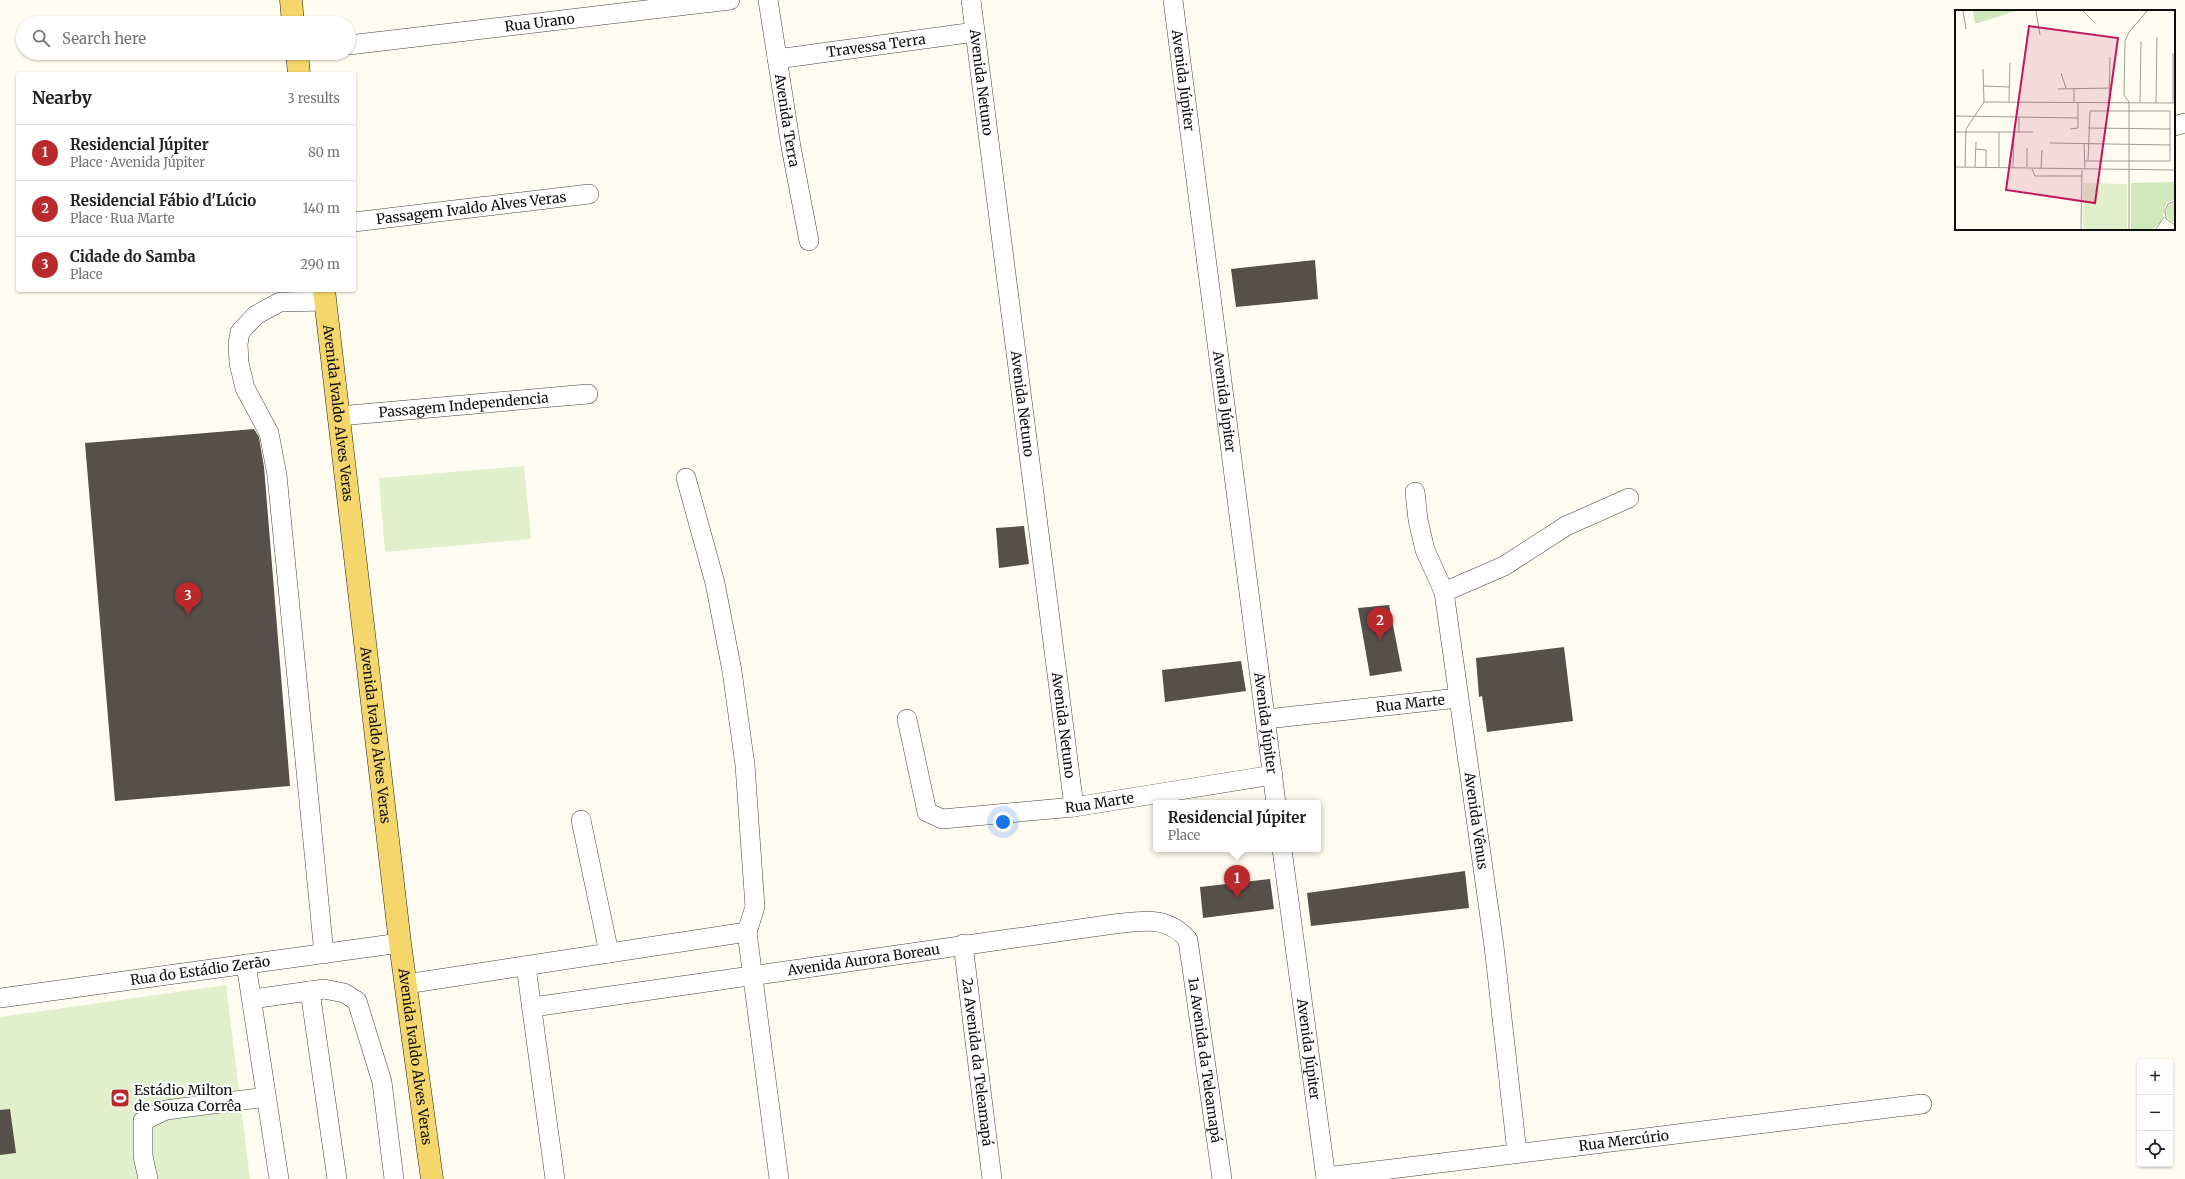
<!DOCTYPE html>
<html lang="en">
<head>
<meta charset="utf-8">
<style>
	body { margin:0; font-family:Merriweather,serif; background:#f2f2f2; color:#202124 }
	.controls { position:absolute; right:12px; bottom:12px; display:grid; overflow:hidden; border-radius:4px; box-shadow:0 1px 3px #0004 }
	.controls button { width:36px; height:36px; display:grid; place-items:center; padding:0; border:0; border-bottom:1px solid #e0e0e0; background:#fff; color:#202124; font:20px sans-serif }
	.you { position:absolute; left:1003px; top:822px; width:14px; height:14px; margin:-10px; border:3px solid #fff; border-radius:50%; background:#1a73e8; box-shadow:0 0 0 6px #1a73e833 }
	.badge { display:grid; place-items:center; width:26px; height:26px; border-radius:50%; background:#ba2a2d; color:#fff; font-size:13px; font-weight:700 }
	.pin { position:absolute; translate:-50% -33px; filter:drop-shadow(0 1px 2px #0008) }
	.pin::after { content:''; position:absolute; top:21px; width:14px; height:12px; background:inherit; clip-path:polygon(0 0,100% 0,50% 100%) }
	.popup { position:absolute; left:1153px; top:800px; width:168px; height:52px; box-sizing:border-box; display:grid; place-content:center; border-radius:4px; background:#fff; filter:drop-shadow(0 1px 3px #0005); font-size:13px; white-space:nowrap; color:#757577 }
	.popup b { font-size:15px; color:#202124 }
	.popup::after { content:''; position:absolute; left:50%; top:100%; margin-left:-8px; border:8px solid transparent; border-top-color:#fff }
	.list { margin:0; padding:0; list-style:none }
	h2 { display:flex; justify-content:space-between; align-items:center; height:52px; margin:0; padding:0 16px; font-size:17px }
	h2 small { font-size:13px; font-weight:400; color:#757577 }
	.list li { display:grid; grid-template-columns:26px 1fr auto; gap:12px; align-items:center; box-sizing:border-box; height:56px; padding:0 16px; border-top:1px solid #e0e0e0 }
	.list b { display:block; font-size:15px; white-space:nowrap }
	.list p { margin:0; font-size:13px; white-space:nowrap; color:#757577 }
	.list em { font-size:13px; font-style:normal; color:#757577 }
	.icon { flex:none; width:22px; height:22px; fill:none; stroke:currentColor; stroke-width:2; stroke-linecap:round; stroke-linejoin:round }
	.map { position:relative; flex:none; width:2185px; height:1179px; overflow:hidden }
	.search { position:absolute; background:#fff; box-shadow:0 1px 3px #0004; left:16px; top:16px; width:340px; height:44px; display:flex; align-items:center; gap:10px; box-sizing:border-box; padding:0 14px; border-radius:22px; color:#757577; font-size:15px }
	.panel { position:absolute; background:#fff; box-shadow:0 1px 3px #0004; left:16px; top:72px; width:340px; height:220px; border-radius:4px }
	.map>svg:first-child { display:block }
	.pitch { fill:#e2efcc }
	.building { fill:#56504b }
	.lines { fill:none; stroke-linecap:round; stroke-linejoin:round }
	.minor-casing { stroke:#414141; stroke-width:20 }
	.major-casing { stroke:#1f1f1f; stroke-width:23 }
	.minor { stroke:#fff; stroke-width:19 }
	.major { stroke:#f4d66a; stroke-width:22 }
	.labels { text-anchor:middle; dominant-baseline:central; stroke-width:4; stroke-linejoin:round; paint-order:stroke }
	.street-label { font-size:14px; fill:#0e0e0e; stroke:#fff }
	.poi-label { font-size:14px; fill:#0e0e0e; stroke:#fff; text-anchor:start }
	.inset-road { fill:none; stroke:#9e9d96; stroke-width:1 }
	.view { fill:#c2185b; fill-opacity:0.15; stroke:#c2185b; stroke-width:2 }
	.inset-edge { fill:none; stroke:#0e0e0e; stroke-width:2 }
</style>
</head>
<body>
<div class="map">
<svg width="2185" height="1179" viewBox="0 0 2185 1179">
	<rect width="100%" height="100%" fill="#fefcf0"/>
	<!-- pitch -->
	<path class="pitch" d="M 524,466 L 531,539 L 385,552 L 379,478 Z
		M 226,985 L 250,1179 L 0,1179 L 0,1017 Z"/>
	<!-- building -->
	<path class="building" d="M 1315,260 L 1318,299 L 1236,307 L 1231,269 Z
		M 254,429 L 259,437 L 264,467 L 290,786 L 115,801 L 85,443 Z
		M 1024,526 L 1029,564 L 999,568 L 996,528 Z
		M 1389,605 L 1402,671 L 1370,676 L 1358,608 Z
		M 1564,647 L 1573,721 L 1487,732 L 1482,696 L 1479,697 L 1476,658 Z
		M 1241,661 L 1246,691 L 1165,702 L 1162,670 Z
		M 1465,871 L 1469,908 L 1311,926 L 1307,893 Z
		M 1270,879 L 1274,909 L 1203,918 L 1200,887 Z
		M 10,1109 L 16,1153 L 0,1155 L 0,1110 Z"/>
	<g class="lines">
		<defs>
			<g id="minor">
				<path id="s1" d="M 768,0 L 791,147 L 809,241"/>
				<path id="s2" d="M 971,0 L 1074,807"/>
				<path id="s3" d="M 1173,0 L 1276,803"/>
				<path id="s4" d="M 349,45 L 730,0"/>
				<path id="s5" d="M 777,59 L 975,32"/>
				<path d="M 2174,126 L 2185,123"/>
				<path id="s6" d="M 354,222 L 589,194"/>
				<path id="s7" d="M 339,416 L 588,394"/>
				<path d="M 686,478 L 715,583 L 732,671 L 745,765 L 755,907 L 747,932 L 779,1179"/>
				<path id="s8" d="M 1415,492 L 1418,520 L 1425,550 L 1444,592 L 1494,946 L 1517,1153"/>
				<path d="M 1444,592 L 1504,566 L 1566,526 L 1629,498"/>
				<path id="s9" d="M 907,719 L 927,812 L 942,819 L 1074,807 L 1273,775"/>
				<path id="s10" d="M 1267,719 L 1458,698"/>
				<path d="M 581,820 L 609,953"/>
				<path id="s11" d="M 1282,849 L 1326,1179"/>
				<path id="s12" d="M 963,944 L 992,1179"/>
				<path d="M 324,954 L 277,475 L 269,433 L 245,388 L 239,363 L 238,344 L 240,332 L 256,315 L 280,302 L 326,301"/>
				<path d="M 246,964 L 279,1179"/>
				<path d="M 526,966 L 555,1179"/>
				<path d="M 406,984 L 747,932"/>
				<path d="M 310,991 L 337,1179"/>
				<path id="s13" d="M 0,998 L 400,943"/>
				<path d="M 252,999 L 324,989 L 344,993 L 357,1001 L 382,1082 L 394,1179"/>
				<path id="s14" d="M 533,1007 L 1114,924 C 1143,921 1167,915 1188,940 L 1222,1179"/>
				<path id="s15" d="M 1326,1177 L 1922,1104"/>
				<path d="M 148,1179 L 143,1156 L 143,1121 L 166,1110 L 266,1097"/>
			</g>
			<g id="major">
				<path d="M 291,0 L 293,23"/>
				<path d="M 297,53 L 299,74"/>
				<path id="s16" d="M 324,290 L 400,943 L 432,1179"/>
			</g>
		</defs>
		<!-- minor casing -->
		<use href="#minor" class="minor-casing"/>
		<!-- major casing -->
		<use href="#major" class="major-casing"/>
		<!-- minor -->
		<use href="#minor" class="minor"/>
		<!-- major -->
		<use href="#major" class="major"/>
	</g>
	<!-- icons -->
	<defs>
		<symbol id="stadium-square" viewBox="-11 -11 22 22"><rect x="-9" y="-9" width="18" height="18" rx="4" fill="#ba2a2d" stroke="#fff"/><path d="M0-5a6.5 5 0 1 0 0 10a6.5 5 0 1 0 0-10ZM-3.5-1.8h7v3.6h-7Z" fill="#fff"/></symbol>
	</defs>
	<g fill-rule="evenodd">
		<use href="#stadium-square" x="109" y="1087" width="22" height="22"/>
	</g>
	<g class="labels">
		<!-- street labels -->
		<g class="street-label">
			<text stroke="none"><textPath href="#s4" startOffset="192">Rua Urano</textPath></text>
			<text stroke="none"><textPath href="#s5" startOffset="100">Travessa Terra</textPath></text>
			<text stroke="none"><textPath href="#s3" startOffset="81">Avenida Júpiter</textPath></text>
			<text stroke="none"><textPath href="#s2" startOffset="83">Avenida Netuno</textPath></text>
			<text stroke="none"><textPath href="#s1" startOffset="122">Avenida Terra</textPath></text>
			<text stroke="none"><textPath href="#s6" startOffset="118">Passagem Ivaldo Alves Veras</textPath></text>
			<text stroke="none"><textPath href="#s3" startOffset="405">Avenida Júpiter</textPath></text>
			<text stroke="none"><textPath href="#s2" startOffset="407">Avenida Netuno</textPath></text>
			<text stroke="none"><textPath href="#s7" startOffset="125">Passagem Independencia</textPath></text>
			<text stroke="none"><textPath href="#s16" startOffset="124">Avenida Ivaldo Alves Veras</textPath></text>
			<text stroke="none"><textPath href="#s10" startOffset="144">Rua Marte</textPath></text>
			<text stroke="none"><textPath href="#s3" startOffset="729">Avenida Júpiter</textPath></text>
			<text stroke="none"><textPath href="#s2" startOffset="731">Avenida Netuno</textPath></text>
			<text stroke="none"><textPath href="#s16" startOffset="448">Avenida Ivaldo Alves Veras</textPath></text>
			<text stroke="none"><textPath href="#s9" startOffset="270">Rua Marte</textPath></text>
			<text stroke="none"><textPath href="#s8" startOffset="336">Avenida Vênus</textPath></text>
			<text stroke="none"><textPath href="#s14" startOffset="334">Avenida Aurora Boreau</textPath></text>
			<text stroke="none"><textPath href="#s13" startOffset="202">Rua do Estádio Zerão</textPath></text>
			<text stroke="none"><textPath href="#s11" startOffset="202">Avenida Júpiter</textPath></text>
			<text stroke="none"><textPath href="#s16" startOffset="772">Avenida Ivaldo Alves Veras</textPath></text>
			<text stroke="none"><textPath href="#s14" startOffset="788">1a Avenida da Teleamapá</textPath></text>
			<text stroke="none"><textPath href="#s12" startOffset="119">2a Avenida da Teleamapá</textPath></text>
			<text stroke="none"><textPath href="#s15" startOffset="300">Rua Mercúrio</textPath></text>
		</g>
		<!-- poi labels -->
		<g class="poi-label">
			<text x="134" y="1090">Estádio Milton<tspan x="134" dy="16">de Souza Corrêa</tspan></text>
		</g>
	</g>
	<!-- overview -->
	<g transform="translate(1955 10)">
		<rect width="220" height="220" fill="#fefcf0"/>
		<path d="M 18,1 L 61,1 L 23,13 L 20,13 ZM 220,172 L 220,189 L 211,193 L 207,211 L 198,219 L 176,219 L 176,173 ZM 220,192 L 220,213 L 214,210 L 211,203 L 213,196 Z" fill="#d1e8ba"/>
		<path d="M 128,173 L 172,174 L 172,219 L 128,219 Z" fill="#e2efcc"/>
		<path class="inset-road" d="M 8,1 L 11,19M 81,1 L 85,25M 128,1 L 139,12M 28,59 L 29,92M 106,63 L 111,78M 29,76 L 54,77M 103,79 L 154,78M 29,92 L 220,93M 54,92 L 55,53M 119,92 L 119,78M 185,92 L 186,31M 154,93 L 155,47M 201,93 L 202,27M 218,93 L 218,43M 0,106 L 123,108M 133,118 L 215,119M 115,119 L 123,118 L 123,92M 0,122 L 78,122M 64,122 L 64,107M 95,133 L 215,135M 129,134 L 130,158M 21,139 L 31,140 L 31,158M 130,151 L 215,151 L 215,101 L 135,101 L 133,151M 0,157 L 220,160M 10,157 L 11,119 L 29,92M 20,157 L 21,132M 72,157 L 72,138M 44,158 L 44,122M 58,158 L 59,122M 77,159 L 80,166 L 127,166M 86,159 L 87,140M 220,191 L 213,194 L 210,201 L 211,209 L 220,215M 126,219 L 127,160M 174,219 L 174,92 L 169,85 L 170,31 L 174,22 L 192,1M 201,219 L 209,207"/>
		<path class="view" d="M 74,16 L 163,28 L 140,193 L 51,180 Z"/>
		<rect width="220" height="220" class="inset-edge"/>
	</g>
</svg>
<div class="controls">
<button>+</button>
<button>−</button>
<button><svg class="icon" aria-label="locate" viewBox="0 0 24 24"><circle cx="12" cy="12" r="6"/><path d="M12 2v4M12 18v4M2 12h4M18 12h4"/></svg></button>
</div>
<div class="you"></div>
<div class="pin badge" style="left:1237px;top:898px">1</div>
<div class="popup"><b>Residencial Júpiter</b>Place</div>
<div class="pin badge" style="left:1380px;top:640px">2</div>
<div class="pin badge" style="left:188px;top:615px">3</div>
<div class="search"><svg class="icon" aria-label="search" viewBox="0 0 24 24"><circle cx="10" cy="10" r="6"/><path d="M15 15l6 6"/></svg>Search here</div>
<section class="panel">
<h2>Nearby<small>3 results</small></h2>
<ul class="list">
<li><span class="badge">1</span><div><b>Residencial Júpiter</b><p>Place · Avenida Júpiter</p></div><em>80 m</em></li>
<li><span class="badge">2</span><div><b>Residencial Fábio d'Lúcio</b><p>Place · Rua Marte</p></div><em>140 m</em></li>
<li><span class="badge">3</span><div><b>Cidade do Samba</b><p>Place</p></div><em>290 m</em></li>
</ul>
</section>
</div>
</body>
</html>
